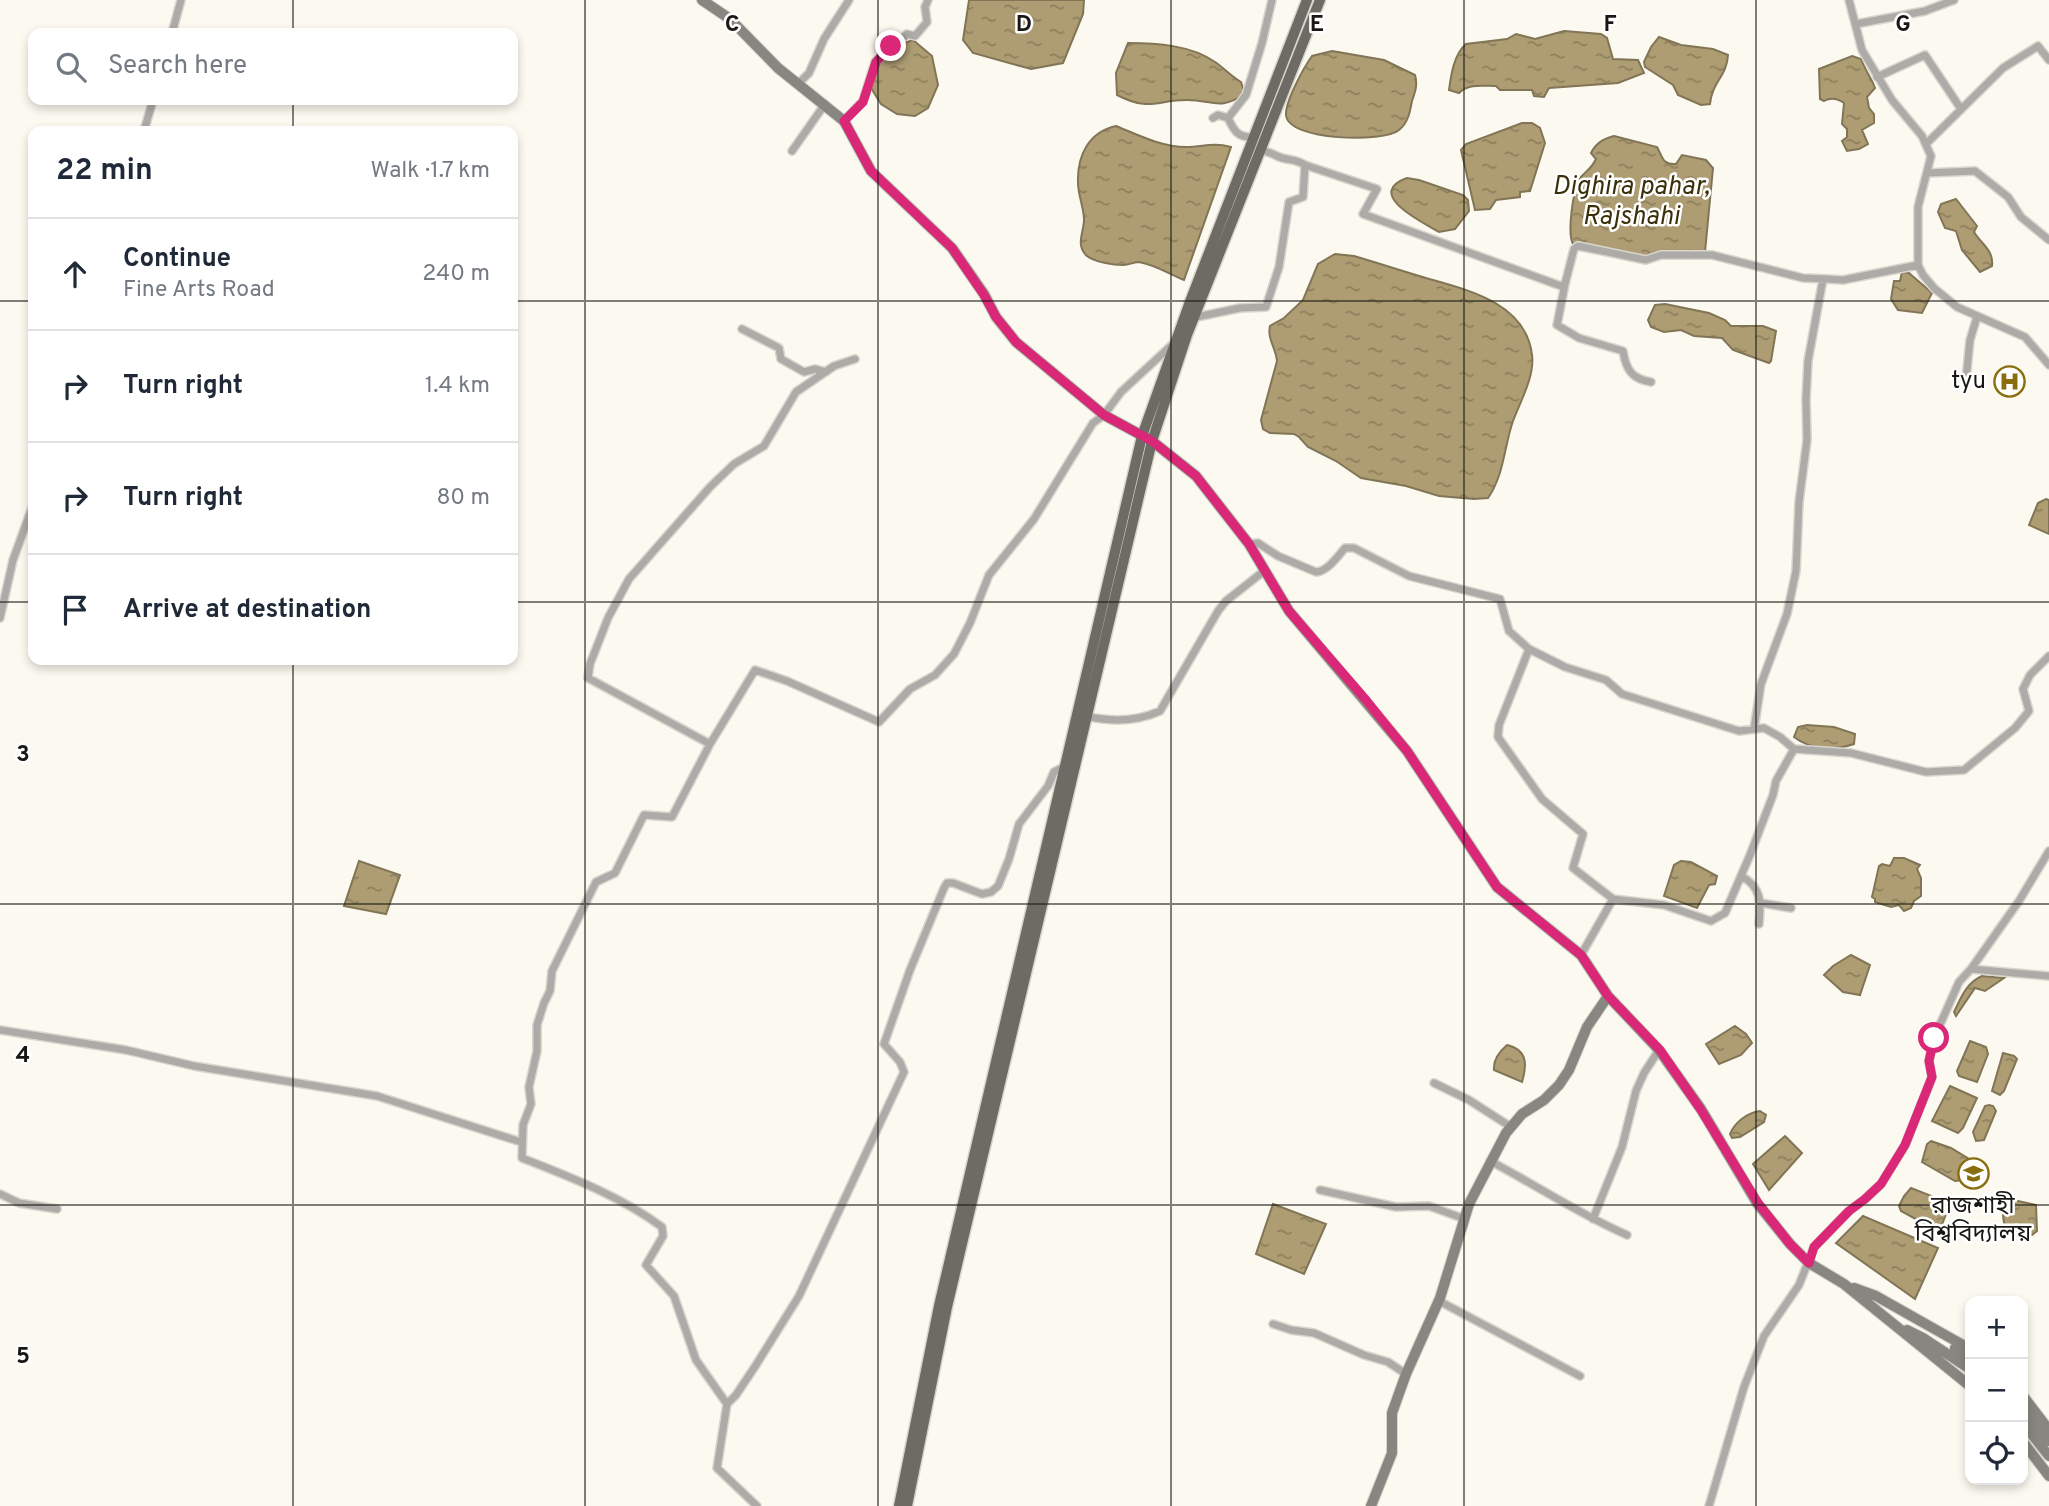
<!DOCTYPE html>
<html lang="en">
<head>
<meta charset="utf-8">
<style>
	body { margin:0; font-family:Overpass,"Noto Sans Bengali",sans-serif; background:#f6f6f7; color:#1f2937 }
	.controls { position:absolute; right:21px; bottom:21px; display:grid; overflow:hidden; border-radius:14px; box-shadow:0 4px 10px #0003 }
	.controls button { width:63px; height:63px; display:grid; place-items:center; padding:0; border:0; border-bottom:2px solid #e0e1e3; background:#fff; color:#1f2937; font:35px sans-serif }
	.stop { position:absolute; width:21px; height:21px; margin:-16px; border:5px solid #db2777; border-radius:50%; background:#fff }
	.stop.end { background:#db2777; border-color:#fff; box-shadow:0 2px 7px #0008 }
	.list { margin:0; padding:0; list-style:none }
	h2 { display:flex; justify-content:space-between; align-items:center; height:91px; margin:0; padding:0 28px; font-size:30px }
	h2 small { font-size:23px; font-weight:400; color:#747a83 }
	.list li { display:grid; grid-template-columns:46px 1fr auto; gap:21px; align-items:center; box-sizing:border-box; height:112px; padding:0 28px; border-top:2px solid #e0e1e3 }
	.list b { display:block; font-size:26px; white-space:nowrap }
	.list p { margin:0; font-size:23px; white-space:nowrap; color:#747a83 }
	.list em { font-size:23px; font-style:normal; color:#747a83 }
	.icon { flex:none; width:38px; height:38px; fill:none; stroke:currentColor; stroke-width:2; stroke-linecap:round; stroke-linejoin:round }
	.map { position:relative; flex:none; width:2049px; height:1506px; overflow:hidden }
	.search { position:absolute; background:#fff; box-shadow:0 4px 10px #0003; left:28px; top:28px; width:490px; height:77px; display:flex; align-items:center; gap:18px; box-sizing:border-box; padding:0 24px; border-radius:14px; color:#747a83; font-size:26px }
	.panel { position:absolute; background:#fff; box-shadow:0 4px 10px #0003; left:28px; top:126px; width:490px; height:539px; border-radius:14px }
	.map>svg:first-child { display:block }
	.water { fill:url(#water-ripples); stroke:#817556; stroke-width:2 }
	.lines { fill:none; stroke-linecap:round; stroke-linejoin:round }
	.street-casing { stroke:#d8d5cd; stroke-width:10 }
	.secondary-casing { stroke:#d8d5cd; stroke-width:12 }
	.primary-casing { stroke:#d8d5cd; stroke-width:13 }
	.street { stroke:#adaba7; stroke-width:7 }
	.secondary { stroke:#888680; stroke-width:10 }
	.primary { stroke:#6e6b65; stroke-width:10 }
	.route { stroke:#db2777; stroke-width:9 }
	.grid { fill:none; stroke:#181713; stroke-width:2; stroke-opacity:0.55 }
	.labels { text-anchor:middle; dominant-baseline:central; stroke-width:5; stroke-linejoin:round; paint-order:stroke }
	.poi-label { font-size:24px; fill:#181713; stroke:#fff; text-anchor:end }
	.water-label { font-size:26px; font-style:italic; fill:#3b2f0a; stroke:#fff }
	.grid-label { font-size:23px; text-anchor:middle; font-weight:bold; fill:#181713; stroke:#fff; stroke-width:5; stroke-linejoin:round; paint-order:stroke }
</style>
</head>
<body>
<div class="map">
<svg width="2049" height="1506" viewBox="0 0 2049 1506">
	<defs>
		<pattern id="water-ripples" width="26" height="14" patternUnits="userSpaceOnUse" patternTransform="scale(1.75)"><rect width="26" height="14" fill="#ae9d73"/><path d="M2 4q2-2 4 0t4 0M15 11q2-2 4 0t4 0" fill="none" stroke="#8d7f5d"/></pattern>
	</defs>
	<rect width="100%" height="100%" fill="#fcf9f0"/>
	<!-- water -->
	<path class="water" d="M 969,0 L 1084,0 L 1083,14 L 1063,63 L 1031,69 L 973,53 L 963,40 Z
		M 1564,31 L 1601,34 L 1607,38 L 1613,59 L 1638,60 L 1644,73 L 1618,83 L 1549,88 L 1544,97 L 1534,96 L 1532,90 L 1500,90 L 1496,86 C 1484,86 1468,83 1459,93 L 1449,90 C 1451,75 1454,54 1466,44 L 1507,39 L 1516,34 L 1535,39 Z
		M 1659,37 L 1681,45 L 1713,49 L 1728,55 C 1727,76 1712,82 1710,104 L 1701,105 L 1678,95 L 1673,85 L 1645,67 L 1644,62 L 1651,47 Z
		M 913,40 L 932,56 L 938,85 L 928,108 L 915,116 L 897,114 L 881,104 L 871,88 C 876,62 887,48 913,40 Z
		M 1128,43 C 1156,43 1191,45 1215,62 C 1224,68 1231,76 1241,82 L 1245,94 C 1219,111 1213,100 1187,100 C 1156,100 1150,112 1117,95 L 1116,73 Z
		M 1332,51 L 1384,60 L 1415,75 C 1418,85 1415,92 1412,101 C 1410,112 1408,123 1399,130 C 1384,143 1288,141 1286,115 C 1285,102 1304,67 1312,56 Z
		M 1852,56 L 1861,59 C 1865,70 1872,79 1875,88 L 1867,97 L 1869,108 L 1874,114 L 1874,123 L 1862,130 L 1868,144 L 1859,149 L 1847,151 L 1842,141 L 1847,137 L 1847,129 L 1842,124 L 1844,103 C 1837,98 1831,97 1824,101 L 1820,99 L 1819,69 Z
		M 1522,123 L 1532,123 L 1540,128 L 1545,143 L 1530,191 L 1520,192 L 1520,197 L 1496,200 L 1490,209 L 1475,210 L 1461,150 L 1466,144 Z
		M 1116,126 C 1138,135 1162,147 1186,147 C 1204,147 1212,142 1231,147 L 1184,280 C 1169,274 1156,265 1139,262 C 1134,262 1129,265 1123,265 C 1114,265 1094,262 1087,256 C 1075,245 1084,232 1084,220 C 1084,208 1078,195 1078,183 C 1077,155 1089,132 1116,126 Z
		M 1614,136 L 1657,147 C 1663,157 1662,165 1676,164 L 1682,155 L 1706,160 L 1713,168 L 1705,252 L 1660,252 L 1644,256 L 1573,244 C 1567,233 1573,187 1581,177 C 1587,170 1592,168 1596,159 L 1591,153 C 1596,143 1603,139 1614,136 Z
		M 1407,178 L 1419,180 L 1463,195 L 1468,200 L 1469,211 L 1455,229 L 1439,232 C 1424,223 1363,194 1407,178 Z
		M 1956,199 L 1977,226 L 1974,232 C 1981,244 1994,250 1992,266 L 1980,272 L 1962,250 L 1956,231 L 1945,228 L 1938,212 L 1941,204 Z
		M 1335,254 L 1354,256 C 1378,263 1402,271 1426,278 C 1468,290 1526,303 1532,355 C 1535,376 1520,402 1513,421 C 1504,447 1504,475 1488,498 L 1474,499 L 1439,496 L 1406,486 L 1361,478 L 1336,461 L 1308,447 L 1299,437 L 1294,434 L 1270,433 L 1263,429 L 1261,420 L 1277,361 C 1276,348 1267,339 1270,326 L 1284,318 L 1303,300 L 1318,264 Z
		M 1902,272 L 1909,273 L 1932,293 L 1922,313 L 1898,310 L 1891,299 L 1894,281 L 1900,281 Z
		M 1665,304 L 1709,313 L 1725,320 L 1731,326 L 1763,326 L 1776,331 L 1771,361 L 1769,363 L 1733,350 L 1722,338 L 1694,336 L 1681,330 L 1664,332 L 1651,327 L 1648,320 L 1655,305 Z
		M 2046,499 L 2049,500 L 2049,534 L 2029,525 L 2038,503 Z
		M 1807,725 L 1834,727 L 1855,734 L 1854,744 C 1833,751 1811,750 1794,737 L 1798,727 Z
		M 1894,858 L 1904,858 L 1920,865 L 1917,869 L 1921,878 L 1921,896 L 1914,901 L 1911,908 L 1904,911 L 1899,905 L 1891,907 L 1875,902 L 1875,899 L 1872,897 L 1879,866 L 1882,864 L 1890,866 Z
		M 359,861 L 400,875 L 386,914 L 344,906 Z
		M 1681,861 L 1691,862 L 1717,876 L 1715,884 L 1709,885 L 1697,908 L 1664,896 L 1674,865 Z
		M 1851,955 L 1870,965 L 1860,995 L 1843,992 L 1824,975 L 1833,966 Z
		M 1982,976 L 2004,978 L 1985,991 L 1975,988 L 1956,1016 L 1954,1012 C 1961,998 1966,983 1982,976 Z
		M 1735,1026 L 1746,1034 L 1752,1043 L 1741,1055 L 1719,1064 L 1706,1044 Z
		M 1970,1041 L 1986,1047 L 1988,1054 L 1977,1082 L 1959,1076 L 1957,1071 Z
		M 1507,1045 C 1528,1050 1527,1065 1522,1082 L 1494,1070 C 1493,1060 1500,1051 1507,1045 Z
		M 2003,1053 L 2014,1056 L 2017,1059 L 2004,1091 L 2000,1095 L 1992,1091 Z
		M 1950,1086 L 1977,1098 L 1963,1128 L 1958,1133 L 1932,1121 Z
		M 1989,1105 L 1993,1106 L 1996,1111 L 1984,1140 L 1976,1141 L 1973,1132 L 1985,1106 Z
		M 1760,1111 L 1766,1115 L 1764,1122 L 1740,1137 L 1732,1138 L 1730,1134 C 1735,1122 1747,1113 1760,1111 Z
		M 1785,1136 L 1802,1153 L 1769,1190 L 1753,1164 Z
		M 1931,1141 L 1951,1148 L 1969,1159 L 1970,1164 L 1963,1180 L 1955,1181 L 1922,1162 L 1927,1144 Z
		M 1911,1188 L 1934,1197 L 1948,1209 L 1941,1227 L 1932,1228 L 1901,1211 L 1899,1206 L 1904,1196 Z
		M 2009,1199 L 2036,1205 L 2037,1231 L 2032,1235 L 2006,1231 C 2003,1219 2000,1210 2009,1199 Z
		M 1273,1204 L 1326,1224 L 1304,1274 L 1256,1254 Z
		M 1863,1216 L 1938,1248 L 1915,1299 L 1836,1243 Z"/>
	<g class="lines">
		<defs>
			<path id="street" d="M 1849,0 L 1862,50 L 1892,100 L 1922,136 L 1931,156 L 1918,207 L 1918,265 L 1923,275 L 1934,288 L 1957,307 L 2025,337 L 2049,365
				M 1856,24 L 1925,11 L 1954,0
				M 172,33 L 181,0
				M 1877,77 L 1925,55 L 1961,109
				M 798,84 L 809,73 L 824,39 L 849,0
				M 1213,118 L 1218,115 L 1228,118
				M 844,121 L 863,101 L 875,62 L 907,34 L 915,36 L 927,22 L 925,7 L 928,0
				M 144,131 L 153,100
				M 1254,137 C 1238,138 1234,131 1228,118 L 1246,95 L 1262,43 L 1272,0
				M 1926,144 L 2003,68 L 2038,46 L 2049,60
				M 792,151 L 825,104
				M 1305,165 L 1377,189 L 1363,214 L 1561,286 L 1565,284 L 1574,249 L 1578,246 L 1646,260 L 1661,255 L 1712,255 L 1803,278 L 1827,279 L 1843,280 L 1918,265
				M 1927,173 L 1975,171 L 2008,197 L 2021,217 L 2049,240
				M 1565,284 L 1557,325 L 1579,338 L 1623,351 C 1626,370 1632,379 1651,382
				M 1192,318 L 1240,308 L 1266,307 L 1279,267 L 1289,202 L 1303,197 L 1305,165 C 1294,158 1287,161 1277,156 C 1271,153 1267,151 1260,150
				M 742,329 L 779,348 L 781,359 L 804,372 L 815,369 L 826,372
				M 1966,379 L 1970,340 L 1977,317
				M 1249,544 L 1258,543 L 1278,556 L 1316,572 C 1328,571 1337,557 1345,548 L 1354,548 L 1409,576 L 1500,599 L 1509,631 L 1529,649
				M 0,618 L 13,560 L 33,505
				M 1085,716 C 1111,722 1136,722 1160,711 L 1218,611 L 1226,601 L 1264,571
				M 1754,729 L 1761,684 L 1787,614 L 1796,571 L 1799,502 L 1807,440 L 1806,399 L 1808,361 L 1823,279
				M 710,744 L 588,678 L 590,664 L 608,618 L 629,579 L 710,487 L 734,464 L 764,446 L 796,392 L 834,366 L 855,359
				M 1741,876 C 1762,887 1761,903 1759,924
				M 1613,899 L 1573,868 L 1583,834 L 1542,799 L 1498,737 L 1499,725 L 1529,649 L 1565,667 L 1606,680 L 1622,694 L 1739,731 L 1764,728 L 1780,737 L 1794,749
				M 1761,903 L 1791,908
				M 1581,955 L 1613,899 L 1664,905 L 1711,921 L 1725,913 L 1750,855 L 1773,795 L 1776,781 L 1794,749 L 1851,753 L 1926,772 L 1964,770 L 2015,728 L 2029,711 L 2023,689 L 2030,675 L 2049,656
				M 1971,969 L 2019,901 L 2049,851
				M 0,1030 L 126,1050 L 194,1066 L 377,1096 L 521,1142
				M 1434,1083 L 1469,1100 L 1511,1127
				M 1490,1161 C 1536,1185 1579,1214 1627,1235
				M 1320,1190 L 1396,1207 L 1429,1206 L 1465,1219
				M 0,1194 L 19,1203 L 57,1209
				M 1593,1219 L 1622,1147 L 1636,1091 L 1644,1073 L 1659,1050
				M 1439,1301 L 1580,1376
				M 1273,1324 L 1291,1330 L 1314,1333 L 1364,1355 L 1388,1362 L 1406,1374
				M 727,1404 L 736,1395 L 756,1365 L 799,1296 L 904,1072 L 900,1062 L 884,1044 L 910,970 L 944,888 L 947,883 L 953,883 L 982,894 L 991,892 L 998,886 L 1009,859 L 1019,824 L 1048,786 L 1054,772 L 1064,767
				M 757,1506 L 717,1468 L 727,1404 L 696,1360 L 674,1296 L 646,1265 L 663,1236 L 662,1227 C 620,1196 570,1177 522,1158 L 523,1125 L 531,1104 L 529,1087 L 537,1051 L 537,1025 L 544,1003 L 550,991 L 552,971 L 596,882 L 615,873 L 644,815 L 672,817 L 710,744 L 755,670 L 787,681 L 879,722 L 910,689 L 935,675 L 954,654 L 970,623 L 989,575 L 1034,519 L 1093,423 L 1104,415 L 1121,392 L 1174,343
				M 1709,1506 L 1744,1387 L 1764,1336 L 1799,1285 L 1814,1247 L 1849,1211 L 1865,1199 L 1881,1184 L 1905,1145 L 1932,1077 L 1929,1061 L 1934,1038 L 1959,982 L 1971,969 L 2049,976"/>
			<path id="secondary" d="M 702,0 L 730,19 L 778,68 L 844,121 L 871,171 L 952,248 L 984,294 L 996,317 L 1016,342 L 1104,415 L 1152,441 L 1196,476 L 1249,544 L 1289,611 L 1407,751 L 1497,887 L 1581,955 L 1608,996 L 1659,1050 L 1701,1109 L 1757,1203 L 1790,1244 L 1809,1263 L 1844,1284 L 1970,1386
				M 1854,1288 L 1876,1296 L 1970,1349
				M 1907,1330 L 1923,1338 L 1970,1369
				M 1955,1348 L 1970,1358
				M 2023,1396 L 2049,1430
				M 2023,1409 L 2049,1441
				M 2023,1423 L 2049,1456
				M 2023,1442 L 2049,1476
				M 1371,1506 L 1392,1453 L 1392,1413 L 1406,1374 L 1440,1298 L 1469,1204 L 1506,1133 L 1522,1114 L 1544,1100 L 1559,1085 L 1569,1070 L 1587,1027 L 1608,996"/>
			<path id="primary" d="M 899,1506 L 939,1306 L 1142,436 L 1191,299 L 1307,0
				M 907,1506 L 947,1307 L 1152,441 L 1187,335 L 1320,0"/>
		</defs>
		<!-- street casing -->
		<use href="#street" class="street-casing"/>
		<!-- secondary casing -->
		<use href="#secondary" class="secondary-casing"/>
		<!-- primary casing -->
		<use href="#primary" class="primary-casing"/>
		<!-- street -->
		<use href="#street" class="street"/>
		<!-- secondary -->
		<use href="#secondary" class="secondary"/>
		<!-- primary -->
		<use href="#primary" class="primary"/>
	</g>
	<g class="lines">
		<!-- route -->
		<path class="route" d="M 891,46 L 876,62 L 863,102 L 844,121 L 871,171 L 952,248 L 984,295 L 996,317 L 1016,342 L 1104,415 L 1152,441 L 1196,476 L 1249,544 L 1289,611 L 1366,700 L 1407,751 L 1497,887 L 1581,955 L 1608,996 L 1660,1050 L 1701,1110 L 1758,1203 L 1790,1244 L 1809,1263 L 1814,1247 L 1849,1211 L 1865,1199 L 1881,1184 L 1905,1145 L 1932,1077 L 1929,1061 L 1934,1038"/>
	</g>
	<!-- grid -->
	<path class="grid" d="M 293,0 L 293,33M 585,0 L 585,1506M 878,0 L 878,1506M 1171,0 L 1171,1506M 1464,0 L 1464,1506M 1756,0 L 1756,1506M 293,100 L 293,131M 0,301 L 33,301M 513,301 L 2049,301M 0,602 L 33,602M 513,602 L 2049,602M 293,660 L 293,1506M 0,904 L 2049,904M 0,1205 L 2049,1205"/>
	<!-- icons -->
	<defs>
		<symbol id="hospital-ring" viewBox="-11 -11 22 22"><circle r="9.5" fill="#fff" stroke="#8a6d0d" stroke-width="1.5"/><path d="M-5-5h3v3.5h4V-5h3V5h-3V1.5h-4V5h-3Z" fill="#8a6d0d"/></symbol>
		<symbol id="university-ring" viewBox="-11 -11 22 22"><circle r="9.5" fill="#fff" stroke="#8a6d0d" stroke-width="1.5"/><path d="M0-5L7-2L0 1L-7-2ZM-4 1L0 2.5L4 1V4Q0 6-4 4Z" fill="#8a6d0d"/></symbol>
	</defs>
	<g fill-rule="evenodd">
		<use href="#hospital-ring" x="1992" y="364" width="35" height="35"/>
		<use href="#university-ring" x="1956" y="1156" width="35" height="35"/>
	</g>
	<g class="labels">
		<!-- poi labels -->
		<g class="poi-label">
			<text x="1986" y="382">tyu</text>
			<text x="1973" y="1207" text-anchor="middle">রাজশাহী<tspan x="1973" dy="28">বিশ্ববিদ্যালয়</tspan></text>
		</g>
		<!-- water labels -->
		<g class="water-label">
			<text x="1631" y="187">Dighira pahar,<tspan x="1631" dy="30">Rajshahi</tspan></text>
		</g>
	</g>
	<g class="grid-label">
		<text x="732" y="31">C</text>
		<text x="1024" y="31">D</text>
		<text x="1317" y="31">E</text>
		<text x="1610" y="31">F</text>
		<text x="1903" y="31">G</text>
		<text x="23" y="761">3</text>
		<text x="23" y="1062">4</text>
		<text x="23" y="1363">5</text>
	</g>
</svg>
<div class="controls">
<button>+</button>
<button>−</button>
<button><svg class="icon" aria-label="locate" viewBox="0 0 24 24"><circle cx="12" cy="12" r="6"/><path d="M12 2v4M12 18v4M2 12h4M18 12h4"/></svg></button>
</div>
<div class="stop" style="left:1934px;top:1038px"></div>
<div class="stop end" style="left:891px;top:46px"></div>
<div class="search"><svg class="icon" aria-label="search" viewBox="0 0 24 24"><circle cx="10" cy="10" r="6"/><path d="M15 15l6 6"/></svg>Search here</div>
<section class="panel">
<h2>22 min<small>Walk · 1.7 km</small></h2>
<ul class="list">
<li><svg class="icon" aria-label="ahead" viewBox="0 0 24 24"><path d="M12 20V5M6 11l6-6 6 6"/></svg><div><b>Continue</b><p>Fine Arts Road</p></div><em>240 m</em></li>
<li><svg class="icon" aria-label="right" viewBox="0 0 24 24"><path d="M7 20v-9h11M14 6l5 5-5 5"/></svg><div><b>Turn right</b></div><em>1.4 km</em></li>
<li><svg class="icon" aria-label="right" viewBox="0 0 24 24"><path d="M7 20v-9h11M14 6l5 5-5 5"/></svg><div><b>Turn right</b></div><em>80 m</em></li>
<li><svg class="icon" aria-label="arrive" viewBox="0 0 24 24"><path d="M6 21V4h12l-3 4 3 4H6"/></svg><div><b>Arrive at destination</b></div></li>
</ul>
</section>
</div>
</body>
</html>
